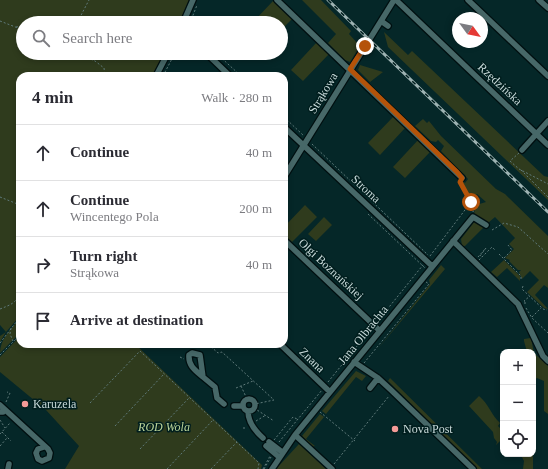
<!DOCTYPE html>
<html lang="en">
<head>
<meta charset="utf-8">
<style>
	body { margin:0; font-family:Georgia,serif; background:#f7f7f7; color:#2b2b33 }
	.controls { position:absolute; right:12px; bottom:12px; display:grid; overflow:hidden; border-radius:8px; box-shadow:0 2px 6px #0003 }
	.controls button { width:36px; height:36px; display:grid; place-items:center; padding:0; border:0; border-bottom:1px solid #e1e1e2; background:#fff; color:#2b2b33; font:20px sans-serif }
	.compass { position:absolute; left:452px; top:12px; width:36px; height:36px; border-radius:50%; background:#fff; box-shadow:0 2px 6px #0003; rotate:123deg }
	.stop { position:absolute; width:12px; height:12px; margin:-9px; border:3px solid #b45309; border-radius:50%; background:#fff }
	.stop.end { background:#b45309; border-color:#fff; box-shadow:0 1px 4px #0008 }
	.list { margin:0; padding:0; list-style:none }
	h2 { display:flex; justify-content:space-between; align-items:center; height:52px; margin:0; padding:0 16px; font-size:17px }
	h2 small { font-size:13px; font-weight:400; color:#7c7c81 }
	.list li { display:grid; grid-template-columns:26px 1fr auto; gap:12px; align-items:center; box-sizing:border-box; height:56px; padding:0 16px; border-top:1px solid #e1e1e2 }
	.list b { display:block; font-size:15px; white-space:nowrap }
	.list p { margin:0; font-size:13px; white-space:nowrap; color:#7c7c81 }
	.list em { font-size:13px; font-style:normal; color:#7c7c81 }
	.icon { flex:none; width:22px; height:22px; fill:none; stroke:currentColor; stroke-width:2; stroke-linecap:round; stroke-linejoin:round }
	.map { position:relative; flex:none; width:548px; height:469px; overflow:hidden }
	.search { position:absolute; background:#fff; box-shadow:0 2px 6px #0003; left:16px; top:16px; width:272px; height:44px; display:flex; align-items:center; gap:10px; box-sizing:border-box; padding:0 14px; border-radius:22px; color:#7c7c81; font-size:15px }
	.panel { position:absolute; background:#fff; box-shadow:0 2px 6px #0003; left:16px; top:72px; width:272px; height:276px; border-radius:12px }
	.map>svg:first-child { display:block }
	.green { fill:#2f3b1d }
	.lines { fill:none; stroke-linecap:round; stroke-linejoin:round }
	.minor-casing { stroke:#000f10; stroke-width:8 }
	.path { stroke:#5f7a7a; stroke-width:1; stroke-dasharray:2 2; stroke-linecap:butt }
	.minor { stroke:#476868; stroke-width:5.5 }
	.rail-casing { stroke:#9eb3b3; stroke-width:3 }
	.rail { stroke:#001e1e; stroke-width:1.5; stroke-dasharray:4.5; stroke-linecap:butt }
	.route { stroke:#b45309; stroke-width:5 }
	.poi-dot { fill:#f59b98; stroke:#001e1e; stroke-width:1.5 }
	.labels { text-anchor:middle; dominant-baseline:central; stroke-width:3; stroke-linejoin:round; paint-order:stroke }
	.street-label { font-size:12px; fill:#c8dada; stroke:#001e1e }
	.poi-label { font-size:12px; fill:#c8dada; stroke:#001e1e; text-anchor:start }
	.park-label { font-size:12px; font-style:italic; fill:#b9d298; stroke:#001e1e }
</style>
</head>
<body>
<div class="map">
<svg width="548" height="469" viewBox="0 0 548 469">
	<rect width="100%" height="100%" fill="#052728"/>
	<!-- green -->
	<path class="green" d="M 0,0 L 189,0 L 179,23 L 23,23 L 23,53 L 164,53 L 152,76 L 20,76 L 20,316 L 6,332 L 0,342 L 0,336 L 6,332 L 0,325 Z
		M 302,0 L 321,0 L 351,31 L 349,34 L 360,46 L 350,62 L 345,60 L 328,43 L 336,34 Z
		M 273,1 L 292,19 L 281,30 L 281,23 L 252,23 Z
		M 384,32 L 408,55 L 412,51 L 544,176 L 548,177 L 548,200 L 388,47 Z
		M 317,42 L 329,54 L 303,81 L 291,70 Z
		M 360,65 L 383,72 L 370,82 L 358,70 Z
		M 394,116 L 406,127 L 380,155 L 368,143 Z
		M 423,119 L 427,123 L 429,121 L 441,136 L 496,189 L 505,194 L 548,236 L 548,288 L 544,285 L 535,295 L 548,309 L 544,308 L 527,292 L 539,280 L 530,271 L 522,279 L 519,272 L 521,270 L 518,270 L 509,261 L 510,260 L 505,258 L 514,249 L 509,244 L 515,238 L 495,217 L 488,223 L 474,214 L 476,205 L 486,202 L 477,194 L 470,202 L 460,182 L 462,180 L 465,183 L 468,179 L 441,151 L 444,146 L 438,140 L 436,142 L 431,141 L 415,126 Z
		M 419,139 L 431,151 L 405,178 L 393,167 Z
		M 305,205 L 317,217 L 292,242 L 284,235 L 284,227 Z
		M 324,217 L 332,225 L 316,241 L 308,234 Z
		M 475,221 L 485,226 L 465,246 L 462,246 L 461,239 Z
		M 504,260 L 520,276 L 520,281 L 507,268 L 497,277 L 491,272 Z
		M 441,265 L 445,269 L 376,351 L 430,284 L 429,280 Z
		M 20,318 L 20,333 L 0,353 C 0,339 11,329 20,318 Z
		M 20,336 L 20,344 L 135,344 L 262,465 L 261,469 L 65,469 L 79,446 L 46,410 L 0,372 L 0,357 Z
		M 531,338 L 534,353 L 548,366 L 548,414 L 544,411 L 544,381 L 537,378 L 534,380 L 533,392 L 533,352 L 527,352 L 524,341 L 524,339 Z
		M 356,371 L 366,376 L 362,381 L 356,377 L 326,414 L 322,411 Z
		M 390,378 L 482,469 L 477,469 L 388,381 Z
		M 479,396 C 489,404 491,415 500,423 L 498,426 L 503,431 L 503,438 L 496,445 L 497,442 L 494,438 L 493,432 L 469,406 Z
		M 320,414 L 324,417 L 306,439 L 315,446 L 312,447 L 302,436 Z
		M 299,444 L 326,469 L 276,469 Z
		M 533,446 L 533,469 L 523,469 L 524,461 L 521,455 L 533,454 Z"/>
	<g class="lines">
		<defs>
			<path id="minor" d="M 277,0 L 462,178
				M 396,0 L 548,145
				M 468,0 L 548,76
				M 539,0 L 548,8
				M 381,21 L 388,26
				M 183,23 L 193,0
				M 206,53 L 230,76
				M 156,76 L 168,53
				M 284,127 L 432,266
				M 522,150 L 548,121
				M 284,177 L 394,0
				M 284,240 L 380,331
				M 453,241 L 518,304 L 543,356 L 548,361
				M 280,344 L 330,392
				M 354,362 L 378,378 L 391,390 L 473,469
				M 203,377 C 196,371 188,366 189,355 L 192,353 L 200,355 L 203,377 L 215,387 L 217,398 L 224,404
				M 370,388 L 378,378
				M243 405a6 6 0 1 1 12 0a6 6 0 1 1-12 0Z
				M 0,405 L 48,449 L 50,453 L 49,458 L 42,461 L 38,459 L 36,453 L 38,449 L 44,447
				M 234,406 L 243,406
				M 248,411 C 248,422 255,431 263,438
				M 0,412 L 3,412
				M 295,435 L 332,469
				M 269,442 L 282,452
				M 266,446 L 279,457
				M 8,469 L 9,464
				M 272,469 L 295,435 L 473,217 L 486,225"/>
		</defs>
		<!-- minor casing -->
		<use href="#minor" class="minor-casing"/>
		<!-- path -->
		<path class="path" d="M 0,21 L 23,30
			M 73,23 L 78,21 L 89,0
			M 190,23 L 197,5
			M 16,27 L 23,26
			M 76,53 L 95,61 L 104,68 L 105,76
			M 216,53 L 241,76
			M 163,76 L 175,53
			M 284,117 L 304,136
			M 312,144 L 428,255
			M 519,153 L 510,161 L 519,169 L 548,184
			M 521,170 L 548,197
			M 460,183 L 471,202 L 475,201 L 473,212
			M 0,197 L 20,205
			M 368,214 L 425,268
			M 492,230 L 504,223 L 518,227 L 548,254
			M 499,254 L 521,276 L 521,280
			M 430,256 L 471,202
			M 478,257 L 486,248 L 480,256 L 482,257
			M 504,258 L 512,250 L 508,245
			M 479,260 L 492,247 L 495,250
			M 523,286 L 522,289 L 543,309 L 547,310
			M 524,303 L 526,303 L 524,301 L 530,296
			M 526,308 L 532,318 L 548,333
			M 0,309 C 10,305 17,303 20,292
			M 532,317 L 541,308
			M 377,322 L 423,265
			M 11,328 L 10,334 L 13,341
			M 0,343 L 20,317
			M 192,344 L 193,348
			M 208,344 L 218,353 L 222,352 L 274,400 L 255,404
			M 0,355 L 20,335
			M 180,357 L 184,359
			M 364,363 L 429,284 L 426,282
			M 328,382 L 370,330
			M 241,386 L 247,399
			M 236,388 L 253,381
			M 6,402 L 10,393 L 7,392
			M 90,403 L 140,351 L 259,463 L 258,469
			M 254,408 L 274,421
			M 320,412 L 355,441
			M 0,420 L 5,428
			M 256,421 L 266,415
			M 115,426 L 164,374
			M 243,428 L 247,428
			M 2,432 L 11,441
			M 0,434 L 10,423
			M 274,440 L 293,417 L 297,419
			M 279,442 L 322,390
			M 0,446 L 7,438
			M 140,449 L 189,398
			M 334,464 L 389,396
			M 167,469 L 213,420
			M 211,469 L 237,442
			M 263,469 L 270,456
			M 264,469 L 271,457"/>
		<!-- minor -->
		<use href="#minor" class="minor"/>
		<defs>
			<path id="rail" d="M 328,0 L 548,212"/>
		</defs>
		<!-- rail casing -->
		<use href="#rail" class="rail-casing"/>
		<!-- rail -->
		<use href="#rail" class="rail"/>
	</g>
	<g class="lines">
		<!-- route -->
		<path class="route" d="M 365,46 L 350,69 L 457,172 L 462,178 L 460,182 L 471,202"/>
	</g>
	<!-- markers -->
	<g class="poi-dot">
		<circle cx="25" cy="404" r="4"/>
		<circle cx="395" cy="429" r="4"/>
	</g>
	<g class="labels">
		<!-- street labels -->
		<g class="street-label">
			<text transform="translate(500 84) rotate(43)">Rzędzińska</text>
			<text transform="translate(323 93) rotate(-59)">Strąkowa</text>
			<text transform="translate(366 189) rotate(43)">Stroma</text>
			<text transform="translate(331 269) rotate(43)">Olgi Boznańskiej</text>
			<text transform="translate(363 335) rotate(-51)">Jana Olbrachta</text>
			<text transform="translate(312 360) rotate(44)">Znana</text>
		</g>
		<!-- poi labels -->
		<g class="poi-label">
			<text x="33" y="404">Karuzela</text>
			<text x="403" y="429">Nova Post</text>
		</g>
		<!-- park labels -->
		<g class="park-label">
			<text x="164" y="427">ROD Wola</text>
		</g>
	</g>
</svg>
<div class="controls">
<button>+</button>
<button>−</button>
<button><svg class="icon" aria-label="locate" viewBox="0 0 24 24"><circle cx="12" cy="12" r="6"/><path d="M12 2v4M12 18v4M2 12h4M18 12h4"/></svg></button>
</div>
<svg class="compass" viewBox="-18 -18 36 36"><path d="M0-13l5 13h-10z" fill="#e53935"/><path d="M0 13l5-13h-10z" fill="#7c7c81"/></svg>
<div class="stop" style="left:471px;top:202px"></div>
<div class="stop end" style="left:365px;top:46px"></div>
<div class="search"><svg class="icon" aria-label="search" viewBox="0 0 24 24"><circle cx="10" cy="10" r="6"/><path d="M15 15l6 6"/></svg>Search here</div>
<section class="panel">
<h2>4 min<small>Walk · 280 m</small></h2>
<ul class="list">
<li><svg class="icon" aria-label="ahead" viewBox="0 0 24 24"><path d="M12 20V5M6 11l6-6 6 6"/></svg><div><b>Continue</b></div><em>40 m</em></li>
<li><svg class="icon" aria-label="ahead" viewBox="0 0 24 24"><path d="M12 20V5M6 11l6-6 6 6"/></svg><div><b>Continue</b><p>Wincentego Pola</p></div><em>200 m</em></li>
<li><svg class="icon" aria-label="right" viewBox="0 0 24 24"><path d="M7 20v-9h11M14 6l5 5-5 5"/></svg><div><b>Turn right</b><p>Strąkowa</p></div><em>40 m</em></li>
<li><svg class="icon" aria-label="arrive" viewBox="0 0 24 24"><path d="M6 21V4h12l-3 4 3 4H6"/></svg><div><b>Arrive at destination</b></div></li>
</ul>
</section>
</div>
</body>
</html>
